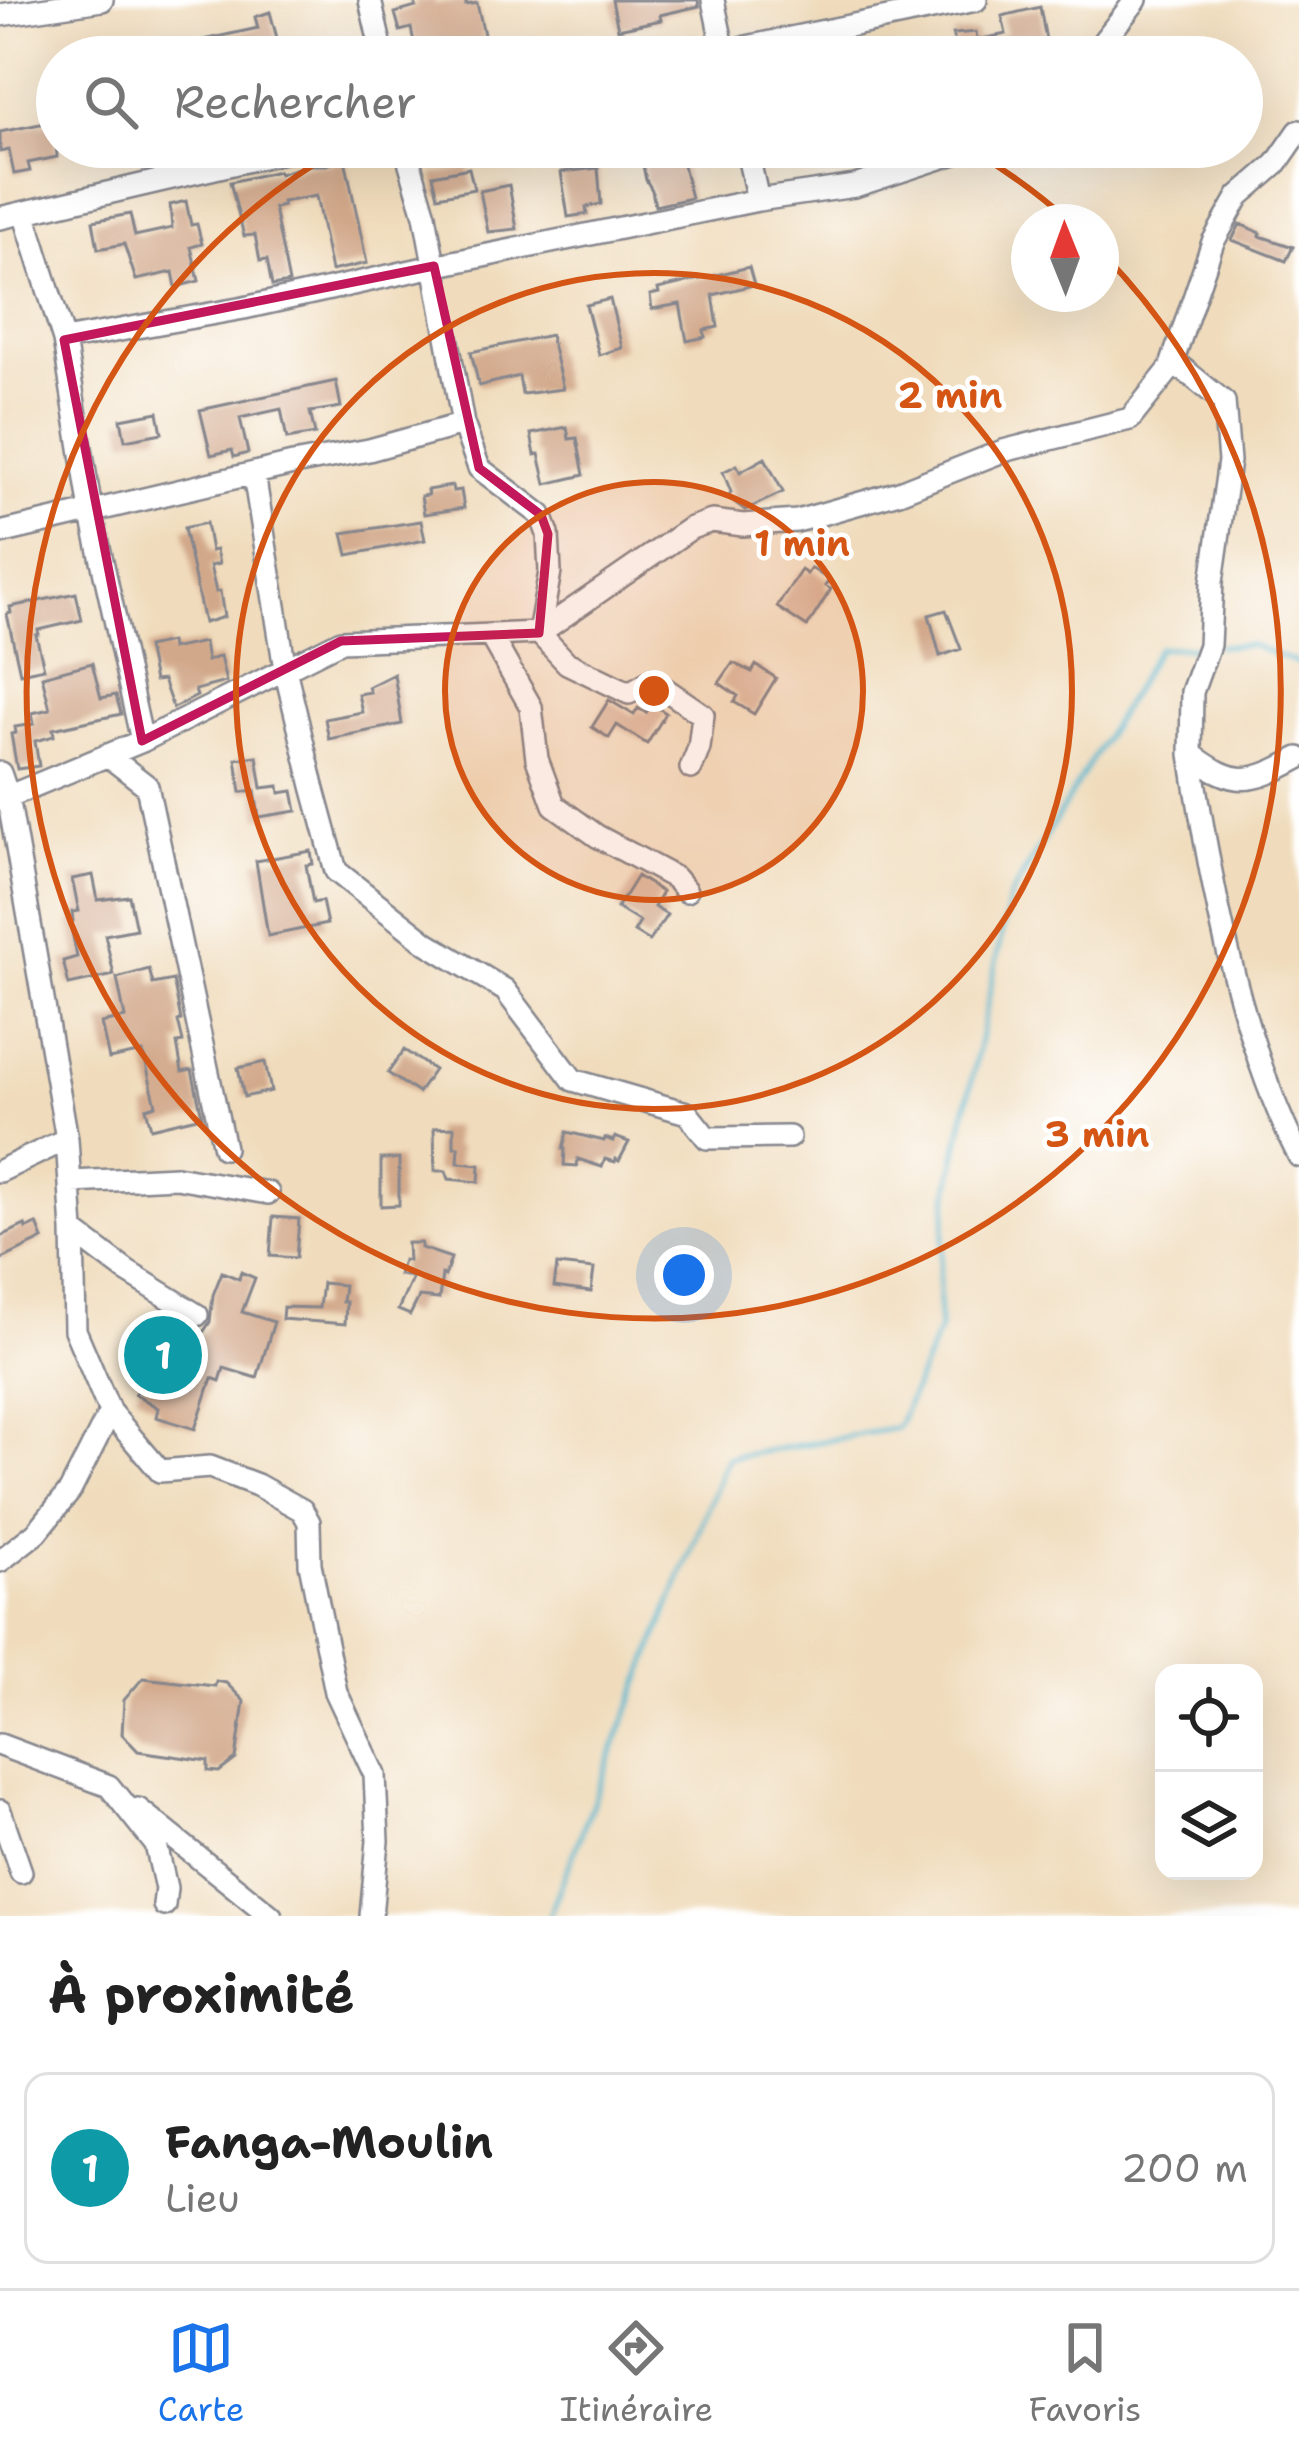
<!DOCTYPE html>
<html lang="fr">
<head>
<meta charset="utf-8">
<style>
	body { margin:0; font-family:"Shantell Sans",sans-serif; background:#f2f2f2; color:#222 }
	.controls { position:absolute; right:36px; bottom:36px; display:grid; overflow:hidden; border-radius:24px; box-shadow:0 12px 48px #0002 }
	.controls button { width:108px; height:108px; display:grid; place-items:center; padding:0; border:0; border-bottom:3px solid #e0e0e0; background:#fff; color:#222; font:60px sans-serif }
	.compass { position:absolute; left:1011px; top:204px; width:108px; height:108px; border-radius:50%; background:#fff; box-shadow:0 12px 48px #0002; rotate:359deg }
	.you { position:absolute; left:684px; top:1275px; width:42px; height:42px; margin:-30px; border:9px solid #fff; border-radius:50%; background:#1a73e8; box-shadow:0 0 0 18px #1a73e833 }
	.badge { display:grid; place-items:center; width:78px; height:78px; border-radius:50%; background:#1a73e8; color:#fff; font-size:39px; font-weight:700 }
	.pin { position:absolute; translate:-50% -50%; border:6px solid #fff; box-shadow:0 3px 12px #0006 }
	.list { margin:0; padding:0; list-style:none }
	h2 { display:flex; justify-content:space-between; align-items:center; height:156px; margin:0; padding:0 48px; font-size:51px }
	h2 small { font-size:39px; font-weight:400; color:#767676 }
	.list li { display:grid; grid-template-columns:78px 1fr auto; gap:36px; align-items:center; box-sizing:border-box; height:192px; margin:0 24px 24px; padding:0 24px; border:3px solid #e0e0e0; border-radius:24px }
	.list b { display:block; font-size:45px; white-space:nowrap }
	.list p { margin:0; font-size:39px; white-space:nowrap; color:#767676 }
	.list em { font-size:39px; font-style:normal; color:#767676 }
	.icon { flex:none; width:66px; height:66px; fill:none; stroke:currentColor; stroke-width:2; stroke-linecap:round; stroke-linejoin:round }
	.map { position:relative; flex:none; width:1299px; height:1916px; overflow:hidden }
	.search { position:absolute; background:#fff; box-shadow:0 12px 48px #0002; left:36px; right:36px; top:36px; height:132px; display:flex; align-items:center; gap:30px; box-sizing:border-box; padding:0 42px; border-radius:66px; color:#767676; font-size:45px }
	.sheet { height:372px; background:#fff }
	nav { display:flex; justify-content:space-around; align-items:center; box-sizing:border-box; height:168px; border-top:3px solid #e0e0e0; background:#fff; font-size:33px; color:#767676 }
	nav a { display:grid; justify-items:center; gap:6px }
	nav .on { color:#1a73e8 }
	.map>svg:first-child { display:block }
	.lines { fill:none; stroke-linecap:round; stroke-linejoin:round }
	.stream { stroke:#4eb4cc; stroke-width:4.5 }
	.building { fill:#d2a88a }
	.minor-casing { stroke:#86868d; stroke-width:26 }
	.minor { stroke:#fff; stroke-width:21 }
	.marked { fill:none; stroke:#c2185b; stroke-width:9; stroke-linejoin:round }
	.ring { fill:none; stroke:#d45514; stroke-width:6 }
	.centre { fill:#d45514; stroke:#fff; stroke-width:6 }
	.ring-label { font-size:36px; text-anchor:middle; font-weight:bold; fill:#d45514; stroke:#fff; stroke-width:9; stroke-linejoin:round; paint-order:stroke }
</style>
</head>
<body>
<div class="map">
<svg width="1299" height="1916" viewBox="0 0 1299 1916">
	<rect width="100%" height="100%" fill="#fff"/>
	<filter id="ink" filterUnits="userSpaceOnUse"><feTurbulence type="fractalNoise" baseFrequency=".00833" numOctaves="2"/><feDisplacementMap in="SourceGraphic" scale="24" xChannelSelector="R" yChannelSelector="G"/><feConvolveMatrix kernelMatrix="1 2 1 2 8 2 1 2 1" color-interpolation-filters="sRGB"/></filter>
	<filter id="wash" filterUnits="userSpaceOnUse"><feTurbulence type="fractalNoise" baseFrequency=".004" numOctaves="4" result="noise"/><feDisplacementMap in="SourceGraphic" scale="48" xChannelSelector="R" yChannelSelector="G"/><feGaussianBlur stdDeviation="2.7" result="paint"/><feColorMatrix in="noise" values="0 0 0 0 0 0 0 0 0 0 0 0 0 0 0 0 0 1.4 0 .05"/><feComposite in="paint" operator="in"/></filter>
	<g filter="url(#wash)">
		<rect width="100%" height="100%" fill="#f0dcbc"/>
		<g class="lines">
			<!-- stream -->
			<path class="stream" d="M 1218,646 L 1251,645 L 1299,664
				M 549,1916 L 727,1458 L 897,1428 L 939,1330 L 939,1274 L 950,1185 L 1009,899 L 1158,648 L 1201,647"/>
		</g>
		<g id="blocks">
			<!-- building -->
			<path class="building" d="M 414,0 L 434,0 L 435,4 L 466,1 L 466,5 L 477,3 L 489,57 L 417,57 L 411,28 L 400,31 L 395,13 L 416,7 Z
				M 612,0 L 698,0 L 699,6 L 660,15 L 661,20 L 618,29 Z
				M 1040,7 L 1049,57 L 957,57 L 953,34 L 976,32 L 977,40 L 1006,34 L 1002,16 Z
				M 270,12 L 282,57 L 206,57 L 203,40 L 258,28 L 255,17 Z
				M 609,38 L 614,57 L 524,57 L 523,51 L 573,40 L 574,46 Z
				M 55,121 L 57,157 L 28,163 L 30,171 L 14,174 L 9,150 L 0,152 L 0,132 Z
				M 679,149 L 691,198 L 655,206 L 652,190 L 646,180 L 641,156 Z
				M 345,159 L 367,263 L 331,271 L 316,196 L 282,202 L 283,206 L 274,208 L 289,283 L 272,286 L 267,260 L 260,261 L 255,235 L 244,236 L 230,182 L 278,171 L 279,174 L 308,165 L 326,165 Z
				M 469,168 L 474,189 L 438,196 L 433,175 Z
				M 598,168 L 601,204 L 586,207 L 587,214 L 568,217 L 561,172 Z
				M 509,185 L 517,229 L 488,232 L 480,191 Z
				M 186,201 L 191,225 L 197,224 L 202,244 L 191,247 L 199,281 L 176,287 L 173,272 L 136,280 L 124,244 L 98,249 L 93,221 L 130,214 L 135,236 L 172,228 L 170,205 Z
				M 1240,224 L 1261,233 L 1260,236 L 1293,247 L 1286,261 L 1232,240 Z
				M 749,267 L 754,285 L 713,295 L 718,327 L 704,330 L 705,337 L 687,341 L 680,304 L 652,309 L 650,295 L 659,293 L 658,289 Z
				M 610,299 L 622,348 L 599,355 L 586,305 Z
				M 550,335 L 563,389 L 522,394 L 519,376 L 479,386 L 471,352 Z
				M 336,381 L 341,407 L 310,412 L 315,434 L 287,439 L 281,409 L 240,418 L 248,453 L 234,457 L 232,450 L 211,455 L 200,410 Z
				M 158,412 L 162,433 L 125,440 L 121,419 Z
				M 567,427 L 569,439 L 577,438 L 584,475 L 546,484 L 539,454 L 535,455 L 531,434 Z
				M 765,458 L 783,492 L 745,510 L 728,497 L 731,492 L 723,472 L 737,465 L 740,472 Z
				M 452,486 L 453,491 L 461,490 L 464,508 L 424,514 L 421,496 L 428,495 L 427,490 Z
				M 421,521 L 425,540 L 348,555 L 343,533 Z
				M 206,523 L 211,551 L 216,550 L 219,564 L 210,566 L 216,592 L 220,591 L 224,617 L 204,623 L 184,528 Z
				M 811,568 L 829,580 L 825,586 L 831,589 L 807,627 L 777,607 L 801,570 L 807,574 Z
				M 76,593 L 82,620 L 38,630 L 39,634 L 36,635 L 44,668 L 20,673 L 7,614 L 11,613 L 10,607 Z
				M 946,610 L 961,649 L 940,656 L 929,615 Z
				M 170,642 L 171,649 L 204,642 L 207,661 L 220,656 L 226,682 L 195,690 L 197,696 L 173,708 L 163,680 L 154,681 L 147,647 Z
				M 92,663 L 101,698 L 116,695 L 121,714 L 53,729 L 54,736 L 35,741 L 39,766 L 17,769 L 11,734 L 16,733 L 15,727 L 34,724 L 32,713 L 50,709 L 42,676 Z
				M 733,663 L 752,672 L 756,665 L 776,678 L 754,714 L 734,702 L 738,696 L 719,683 Z
				M 394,674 L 402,724 L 329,739 L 325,719 L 362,712 L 358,694 L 370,692 L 368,687 Z
				M 609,700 L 634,715 L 638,708 L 646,713 L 652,704 L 666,713 L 647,744 L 617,725 L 609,738 L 592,727 Z
				M 257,756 L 262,788 L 279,786 L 280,793 L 293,791 L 297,811 L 259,817 L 255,790 L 241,792 L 236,759 Z
				M 311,851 L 313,864 L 306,865 L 313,903 L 322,901 L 327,924 L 268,936 L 256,861 Z
				M 93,875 L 98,900 L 129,896 L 136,929 L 105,935 L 114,975 L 69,985 L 63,961 L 77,957 L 70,922 L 73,921 L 72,912 L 79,911 L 72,879 Z
				M 637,876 L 662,892 L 654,907 L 667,915 L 649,941 L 634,932 L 640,922 L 617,908 Z
				M 149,969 L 153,984 L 173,980 L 181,1020 L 178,1021 L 183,1042 L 177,1043 L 182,1072 L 192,1070 L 202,1116 L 151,1128 L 146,1108 L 156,1105 L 143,1052 L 109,1059 L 101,1023 L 125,1018 L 117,978 Z
				M 404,1050 L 434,1070 L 418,1093 L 388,1073 Z
				M 265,1062 L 271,1091 L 244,1097 L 238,1068 Z
				M 454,1127 L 454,1147 L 459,1147 L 458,1163 L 480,1165 L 479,1182 L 449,1179 L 446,1171 L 435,1171 L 434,1128 Z
				M 567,1132 L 604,1141 L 605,1138 L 613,1141 L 615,1137 L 629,1142 L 619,1161 L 616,1159 L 615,1162 L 605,1159 L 602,1167 L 578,1159 L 577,1166 L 564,1165 L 565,1149 L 563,1149 Z
				M 381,1159 L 399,1159 L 399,1205 L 381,1206 Z
				M 273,1217 L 299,1219 L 296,1258 L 270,1256 Z
				M 37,1224 L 43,1239 L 0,1260 L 0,1237 L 25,1225 L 26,1229 Z
				M 407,1243 L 421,1243 L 421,1248 L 451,1258 L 445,1276 L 442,1274 L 439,1299 L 419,1297 L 410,1315 L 398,1310 L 413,1277 L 399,1275 L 403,1260 L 408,1261 Z
				M 557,1265 L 594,1269 L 591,1292 L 554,1287 Z
				M 222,1272 L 239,1279 L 241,1272 L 255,1278 L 242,1312 L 274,1322 L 257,1378 L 224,1368 L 220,1381 L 212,1378 L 195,1429 L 156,1417 L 158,1408 L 135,1394 L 161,1349 L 183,1356 L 190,1336 L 199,1338 L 202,1334 L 210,1322 L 213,1295 Z
				M 322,1283 L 344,1285 L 342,1302 L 346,1302 L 345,1324 L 282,1319 L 283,1307 L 319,1308 Z
				M 143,1678 L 215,1686 L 216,1681 L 226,1683 L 244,1701 L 236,1759 L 219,1772 L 208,1771 L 208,1761 L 138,1751 L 122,1734 L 124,1700 Z"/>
		</g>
	</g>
	<g filter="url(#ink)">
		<use href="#blocks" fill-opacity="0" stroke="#86868d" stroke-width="3"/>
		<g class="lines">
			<defs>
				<path id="minor" d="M 370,0 L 383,57
					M 713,0 L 725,57
					M 0,15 L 102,0
					M 698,57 L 976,0
					M 1091,57 L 1136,0
					M 405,147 L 425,215 L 463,424 L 479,468 L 541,515 L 548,534 L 550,572 L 539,633 L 567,663 L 629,693 L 652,680 L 703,715 L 699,748 L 691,768
					M 746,147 L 758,200
					M 24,213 L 64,340 L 244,308 L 434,266 L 758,200 L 855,186 L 974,147
					M 0,218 L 305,147
					M 64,340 L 91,511 L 142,741
					M 1170,369 L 1213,242 L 1239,196 L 1276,164 L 1299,131
					M 254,474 L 285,669 L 313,786 L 336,871 L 427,943 L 505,990 L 573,1080 L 687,1113 L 707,1138 L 789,1137
					M 0,533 L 293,464 L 369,450 L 463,424
					M 490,635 L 531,707 L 537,759 L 554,805 L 597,836 L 675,878 L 686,891
					M 1191,754 C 1210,881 1240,1041 1299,1156
					M 107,755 L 147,786 L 224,1148
					M 0,773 L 8,796 L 67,1139 L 73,1231
					M 0,800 L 142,741 L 341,641 L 539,633 L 691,528 L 712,521 L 743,525 L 797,521 L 899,492 L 1003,451 L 1130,419 L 1170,369 L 1182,368 L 1224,402 L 1229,461 L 1212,582 L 1209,645 L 1192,692 L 1191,754 C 1236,788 1251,784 1299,758
					M 0,1171 L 67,1139
					M 72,1182 L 176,1177 L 268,1193
					M 197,1315 L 126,1271 L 73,1231 L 75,1330 L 110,1412 L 160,1471 L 210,1467 L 257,1485 L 302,1510 L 309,1522 L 310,1564 L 336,1692 L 375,1775 L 378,1841 L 371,1916
					M 0,1561 L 37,1532 L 70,1491 L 110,1412
					M 0,1745 L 109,1786 L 156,1845 L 166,1888 L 164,1905
					M 138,1809 L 271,1916
					M 0,1811 L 21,1872"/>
			</defs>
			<!-- minor casing -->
			<use href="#minor" class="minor-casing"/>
			<!-- minor -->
			<use href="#minor" class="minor"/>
		</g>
	</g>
	<!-- marked area -->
	<path class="marked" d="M 434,266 L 479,468 L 541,515 L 548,534 L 539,633 L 341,641 L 142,741 L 64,340 Z"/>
	<!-- distance rings -->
	<circle cx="654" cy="691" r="209" fill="#d45514" fill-opacity=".12"/>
	<g class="ring">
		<circle cx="654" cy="691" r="209"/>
		<circle cx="654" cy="691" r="418"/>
		<path d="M968 148A627 627 0 0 1 1069 221M1101 252A627 627 0 1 1 341 148"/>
	</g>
	<circle cx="654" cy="691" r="18" class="centre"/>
	<g class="ring-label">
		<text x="950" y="408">2 min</text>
		<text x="802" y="556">1 min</text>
		<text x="1097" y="1147">3 min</text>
	</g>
</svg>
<div class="controls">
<button><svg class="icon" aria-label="locate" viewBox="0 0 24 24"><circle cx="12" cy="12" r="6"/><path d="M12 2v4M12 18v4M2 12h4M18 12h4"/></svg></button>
<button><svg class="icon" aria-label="layers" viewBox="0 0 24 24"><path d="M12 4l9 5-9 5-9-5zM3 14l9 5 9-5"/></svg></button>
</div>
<svg class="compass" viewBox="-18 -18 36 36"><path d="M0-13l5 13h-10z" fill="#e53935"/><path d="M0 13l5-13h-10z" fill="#767676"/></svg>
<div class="you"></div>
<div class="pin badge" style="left:163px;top:1355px;background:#0f9aa8">1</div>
<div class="search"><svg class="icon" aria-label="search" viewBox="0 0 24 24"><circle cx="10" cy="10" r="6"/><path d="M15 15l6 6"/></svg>Rechercher</div>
</div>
<section class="sheet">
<h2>À proximité<small></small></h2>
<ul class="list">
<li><span class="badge" style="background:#0f9aa8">1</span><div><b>Fanga-Moulin</b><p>Lieu</p></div><em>200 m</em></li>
</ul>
</section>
<nav>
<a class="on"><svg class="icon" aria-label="map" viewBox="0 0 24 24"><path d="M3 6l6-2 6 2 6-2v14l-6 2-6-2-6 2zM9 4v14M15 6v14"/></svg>Carte</a>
<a><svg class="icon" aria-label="directions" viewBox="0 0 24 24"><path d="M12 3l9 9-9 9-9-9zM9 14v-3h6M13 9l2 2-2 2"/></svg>Itinéraire</a>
<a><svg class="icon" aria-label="saved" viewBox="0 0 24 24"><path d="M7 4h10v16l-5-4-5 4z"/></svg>Favoris</a>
</nav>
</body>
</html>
